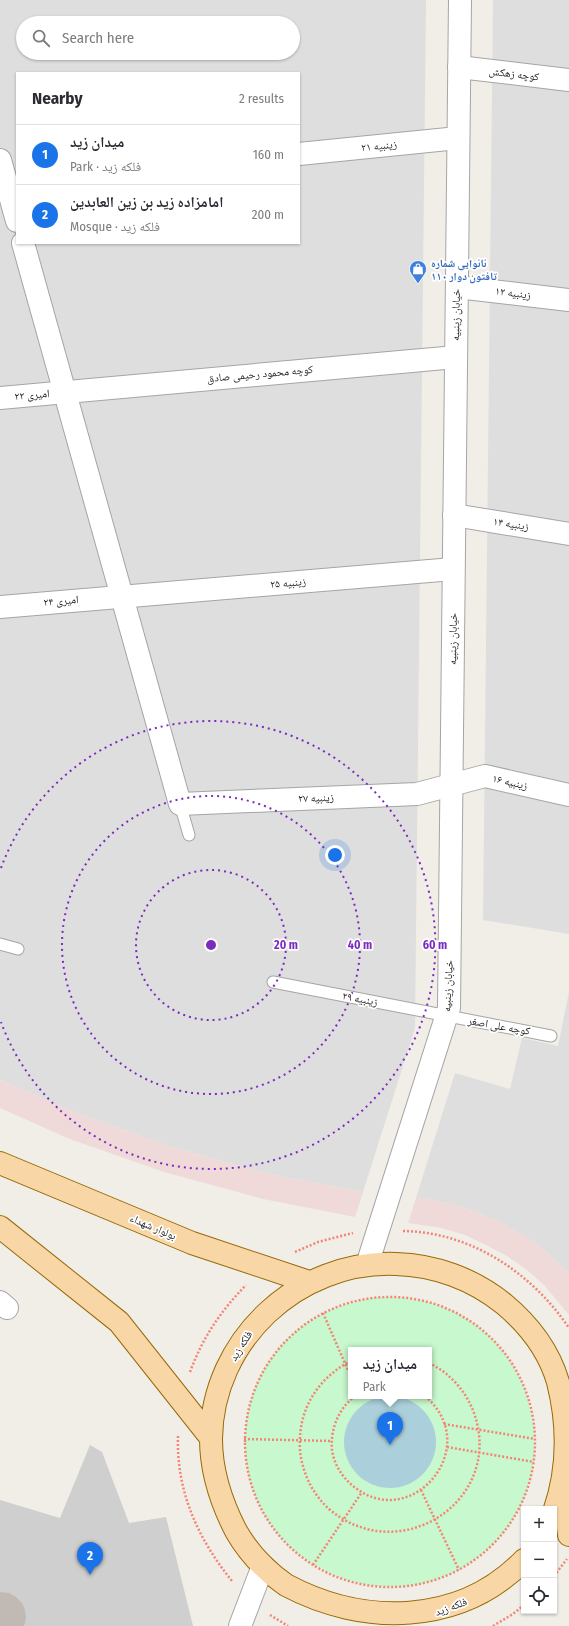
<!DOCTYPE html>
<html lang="en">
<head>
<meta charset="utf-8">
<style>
	body { margin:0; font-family:"Fira Sans Condensed","Noto Naskh Arabic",sans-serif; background:#f2f2f3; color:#2b2b33 }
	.controls { position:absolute; right:12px; bottom:12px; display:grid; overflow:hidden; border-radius:0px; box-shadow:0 1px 3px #0004 }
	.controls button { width:36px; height:36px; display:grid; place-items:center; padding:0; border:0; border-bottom:1px solid #e1e1e2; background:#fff; color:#2b2b33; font:20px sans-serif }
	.you { position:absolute; left:335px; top:855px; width:14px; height:14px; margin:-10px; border:3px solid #fff; border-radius:50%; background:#1a73e8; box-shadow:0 0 0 6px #1a73e833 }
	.badge { display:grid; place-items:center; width:26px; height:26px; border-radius:50%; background:#1a73e8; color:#fff; font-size:13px; font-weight:700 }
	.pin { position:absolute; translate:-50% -33px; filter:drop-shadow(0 1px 2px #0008) }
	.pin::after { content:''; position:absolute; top:21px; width:14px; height:12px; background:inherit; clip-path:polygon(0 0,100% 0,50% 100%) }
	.popup { position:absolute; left:348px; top:1347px; width:84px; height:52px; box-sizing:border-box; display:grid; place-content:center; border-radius:0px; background:#fff; filter:drop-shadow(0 1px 3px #0005); font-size:13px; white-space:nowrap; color:#7c7c81 }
	.popup b { font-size:15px; color:#2b2b33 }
	.popup::after { content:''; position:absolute; left:50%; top:100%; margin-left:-8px; border:8px solid transparent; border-top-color:#fff }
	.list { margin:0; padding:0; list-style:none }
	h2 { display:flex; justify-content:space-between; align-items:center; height:52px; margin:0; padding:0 16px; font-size:17px }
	h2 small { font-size:13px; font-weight:400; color:#7c7c81 }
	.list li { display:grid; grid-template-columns:26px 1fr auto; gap:12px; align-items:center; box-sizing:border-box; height:60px; padding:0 16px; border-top:1px solid #e1e1e2 }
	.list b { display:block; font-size:15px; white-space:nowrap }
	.list p { margin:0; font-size:13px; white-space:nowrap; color:#7c7c81 }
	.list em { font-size:13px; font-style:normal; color:#7c7c81 }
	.icon { flex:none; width:22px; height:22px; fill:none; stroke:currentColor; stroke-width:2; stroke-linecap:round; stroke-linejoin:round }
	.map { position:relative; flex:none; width:569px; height:1626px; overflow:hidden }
	.search { position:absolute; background:#fff; box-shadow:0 1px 3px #0004; left:16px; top:16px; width:284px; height:44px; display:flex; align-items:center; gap:10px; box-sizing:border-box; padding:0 14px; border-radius:22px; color:#7c7c81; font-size:15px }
	.panel { position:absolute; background:#fff; box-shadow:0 1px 3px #0004; left:16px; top:72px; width:284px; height:172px; border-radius:0px }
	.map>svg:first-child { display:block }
	.residential { fill:#dfdede; fill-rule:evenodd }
	.commercial { fill:#f0dad9 }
	.religious { fill:#cfcfcf }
	.park { fill:#c8f8cd; fill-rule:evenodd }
	.water { fill:#abd0dc }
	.building { fill:#c1bab4 }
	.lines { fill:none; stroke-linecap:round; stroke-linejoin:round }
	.service-casing { stroke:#a5a5a5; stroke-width:13 }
	.minor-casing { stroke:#a5a5a5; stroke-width:24 }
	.tertiary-casing { stroke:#a5a5a5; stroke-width:24 }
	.primary-casing { stroke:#976a07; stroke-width:24 }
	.path { stroke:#f48576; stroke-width:2.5; stroke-dasharray:2 2; stroke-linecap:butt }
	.service { stroke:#fff; stroke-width:11 }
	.minor { stroke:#fff; stroke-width:22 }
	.tertiary { stroke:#fff; stroke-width:22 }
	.primary { stroke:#f8d6a6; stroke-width:22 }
	.ring { fill:none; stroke:#7b2cbf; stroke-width:2; stroke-dasharray:2 4 }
	.labels { text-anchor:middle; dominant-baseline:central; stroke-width:3.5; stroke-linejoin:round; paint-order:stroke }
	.street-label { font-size:11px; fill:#212121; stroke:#fff }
	.shop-label { font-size:11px; font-weight:bold; fill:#366cbe; stroke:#fff; text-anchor:start }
	.centre { fill:#7b2cbf; stroke:#fff; stroke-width:2 }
	.ring-label { font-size:12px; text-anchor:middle; font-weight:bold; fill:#7b2cbf; stroke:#fff; stroke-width:3.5; stroke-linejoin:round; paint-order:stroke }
</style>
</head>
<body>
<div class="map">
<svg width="569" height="1626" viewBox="0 0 569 1626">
	<rect width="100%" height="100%" fill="#f1eee8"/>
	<!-- residential -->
	<path class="residential" d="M 0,0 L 426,0 L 415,1028 L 363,1192 L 269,1174 L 171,1147 L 76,1113 L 0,1080 ZM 23,23 L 293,23 L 293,53 L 23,53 ZM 17,73 L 299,73 L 299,243 L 17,243 Z
		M 493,0 L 569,0 L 569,934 L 483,920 Z
		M 569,992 L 569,1274 L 543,1249 L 521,1234 L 498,1221 L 473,1211 L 448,1203 L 416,1198 L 455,1073 L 510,1089 L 522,1038 L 558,1046 Z"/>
	<!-- commercial -->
	<path class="commercial" d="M 0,1080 L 76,1113 L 171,1147 L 269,1174 L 363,1192 L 355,1217 L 263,1199 L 164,1172 L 67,1138 L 0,1108 Z
		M 416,1198 L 448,1203 L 473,1211 L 498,1221 L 521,1234 L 543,1249 L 569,1274 L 569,1315 L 545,1286 L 527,1270 L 507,1256 L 486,1245 L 465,1235 L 442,1228 L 408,1223 Z"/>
	<!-- religious -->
	<path class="religious" d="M 90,1445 L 102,1452 L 129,1523 L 166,1517 L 193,1626 L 0,1626 L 0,1500 L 60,1518 Z"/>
	<!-- park -->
	<path class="park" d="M 376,1297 C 407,1296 437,1301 464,1317 C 550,1368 560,1493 481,1555 C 461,1571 437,1582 411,1586 C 378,1590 346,1583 318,1567 C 231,1519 220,1399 293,1333 C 317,1312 345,1303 376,1297 ZM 351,1350 L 429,1350 L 429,1396 L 351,1396 Z"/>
	<!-- water -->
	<path class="water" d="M344 1442a46 46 0 1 1 92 0a46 46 0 1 1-92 0Z"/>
	<!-- building -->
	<path class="building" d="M 0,1592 L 9,1593 L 16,1597 L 22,1603 L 25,1610 L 26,1618 L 24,1626 L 0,1626 Z"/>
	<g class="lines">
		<defs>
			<path id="service" d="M 180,804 L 189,835
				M 0,944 L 18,949
				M 273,982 L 551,1036"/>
			<path id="minor" d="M 459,67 L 569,80
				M 299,154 L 458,138
				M 0,160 L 17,221
				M 23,243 L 180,804 L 417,794 L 485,776 L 569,795
				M 457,287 L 569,300
				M 0,398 L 456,357
				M 454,515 L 569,534
				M 0,607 L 453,569
				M 0,1302 L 7,1308"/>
			<path id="tertiary" d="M 367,1265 L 449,1008 L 460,0
				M 240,1626 L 263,1566"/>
			<path id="primary" d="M 0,1163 L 192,1243 L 309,1282
				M 0,1227 L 119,1322 L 211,1438
				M 563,1490 L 569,1535
				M 524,1560 C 460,1626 363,1626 286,1585 C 266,1571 248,1552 236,1531 C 221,1502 211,1471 211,1439 C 212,1340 298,1260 396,1264 C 435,1265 473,1279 504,1304 C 528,1324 549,1351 558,1382 C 569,1426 569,1469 554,1512"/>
		</defs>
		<!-- service casing -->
		<use href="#service" class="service-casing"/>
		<!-- minor casing -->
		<use href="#minor" class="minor-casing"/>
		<!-- tertiary casing -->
		<use href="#tertiary" class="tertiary-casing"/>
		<!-- primary casing -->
		<use href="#primary" class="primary-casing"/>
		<!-- path -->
		<path class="path" d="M 403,1231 C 471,1232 532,1273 569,1328
			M 295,1252 L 318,1242 L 353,1233
			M245 1442a145 145 0 1 1 290 0a145 145 0 1 1-290 0Z
			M 323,1313 L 351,1377
			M 351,1361 C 321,1376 301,1405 300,1438 C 298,1464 310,1492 329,1509 C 399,1569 505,1501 474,1413 C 466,1391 450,1373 429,1363
			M 190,1372 C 203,1337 220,1312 246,1285
			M 355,1396 C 339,1408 330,1429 332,1450 C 334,1464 342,1477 353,1486 C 411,1534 485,1447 425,1396
			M 444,1424 L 535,1439
			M 178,1436 C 176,1491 198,1539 232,1581
			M 244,1439 L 332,1441
			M 447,1447 L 534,1462
			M 421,1490 L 459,1570
			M 313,1565 L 362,1492
			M 554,1576 L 567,1559
			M 270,1615 L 288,1626
			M 493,1626 L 513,1614 L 524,1605"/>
		<!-- service -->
		<use href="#service" class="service"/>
		<!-- minor -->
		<use href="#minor" class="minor"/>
		<!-- tertiary -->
		<use href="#tertiary" class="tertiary"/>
		<!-- primary -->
		<use href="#primary" class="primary"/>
	</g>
	<!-- distance rings -->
	<g class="ring">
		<circle cx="211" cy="945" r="75"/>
		<circle cx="211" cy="945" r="149"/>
		<path d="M1 868A224 224 0 1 1 1 1022"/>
	</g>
	<!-- icons -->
	<defs>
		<symbol id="shop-pin" viewBox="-11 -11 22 30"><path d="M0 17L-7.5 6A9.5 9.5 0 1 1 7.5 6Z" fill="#3f7fe0" stroke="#fff"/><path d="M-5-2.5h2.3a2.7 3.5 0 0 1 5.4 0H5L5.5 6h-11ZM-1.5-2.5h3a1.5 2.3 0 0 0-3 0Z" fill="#fff"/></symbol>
	</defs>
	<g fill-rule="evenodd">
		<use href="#shop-pin" x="408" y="259" width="20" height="27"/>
	</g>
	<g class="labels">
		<!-- street labels -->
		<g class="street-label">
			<text transform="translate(514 74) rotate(7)">کوچه زهکش</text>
			<text transform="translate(379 146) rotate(-6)">زینبیه ۲۱</text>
			<text transform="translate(513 293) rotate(7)">زینبیه ۱۲</text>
			<text transform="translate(456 315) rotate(-89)">خیابان زینبیه</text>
			<text transform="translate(260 374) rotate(-5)">کوچه محمود رحیمی صادق</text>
			<text transform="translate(32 395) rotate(-5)">امیری ۲۲</text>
			<text transform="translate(511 524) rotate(9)">زینبیه ۱۴</text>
			<text transform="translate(288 583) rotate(-5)">زینبیه ۲۵</text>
			<text transform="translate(61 601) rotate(-5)">امیری ۲۴</text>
			<text transform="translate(453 639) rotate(-89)">خیابان زینبیه</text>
			<text transform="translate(510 782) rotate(13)">زینبیه ۱۶</text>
			<text transform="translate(316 798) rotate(-2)">زینبیه ۲۷</text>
			<text transform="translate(448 986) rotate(-87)">خیابان زینبیه</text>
			<text transform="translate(360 999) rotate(11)">زینبیه ۲۹</text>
			<text transform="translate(499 1026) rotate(10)">کوچه علی اصغر</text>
			<text transform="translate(153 1227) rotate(23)">بولوار شهداء</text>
			<text transform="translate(241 1346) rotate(-58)">فلکه زید</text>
			<text transform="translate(451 1607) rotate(-20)">فلکه زید</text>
		</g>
		<!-- shop labels -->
		<g class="shop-label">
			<text x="431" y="263">نانوایی شماره<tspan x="431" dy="13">۱۱۰ تافتون دوار</tspan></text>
		</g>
	</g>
	<circle cx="211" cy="945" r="6" class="centre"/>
	<g class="ring-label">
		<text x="286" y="949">20 m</text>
		<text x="360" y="949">40 m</text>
		<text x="435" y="949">60 m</text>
	</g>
</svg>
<div class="controls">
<button>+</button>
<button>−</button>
<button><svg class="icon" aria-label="locate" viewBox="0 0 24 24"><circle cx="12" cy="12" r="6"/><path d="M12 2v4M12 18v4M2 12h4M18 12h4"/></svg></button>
</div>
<div class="you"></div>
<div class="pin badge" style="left:390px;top:1445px">1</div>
<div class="popup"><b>میدان زید</b>Park</div>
<div class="pin badge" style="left:90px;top:1575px">2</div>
<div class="search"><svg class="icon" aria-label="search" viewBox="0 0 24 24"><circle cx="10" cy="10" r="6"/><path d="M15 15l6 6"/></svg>Search here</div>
<section class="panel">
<h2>Nearby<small>2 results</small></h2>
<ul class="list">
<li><span class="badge">1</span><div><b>میدان زید</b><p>Park · فلکه زید</p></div><em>160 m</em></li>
<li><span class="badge">2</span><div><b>امامزاده زید بن زین العابدین</b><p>Mosque · فلکه زید</p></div><em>200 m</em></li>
</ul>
</section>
</div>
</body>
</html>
